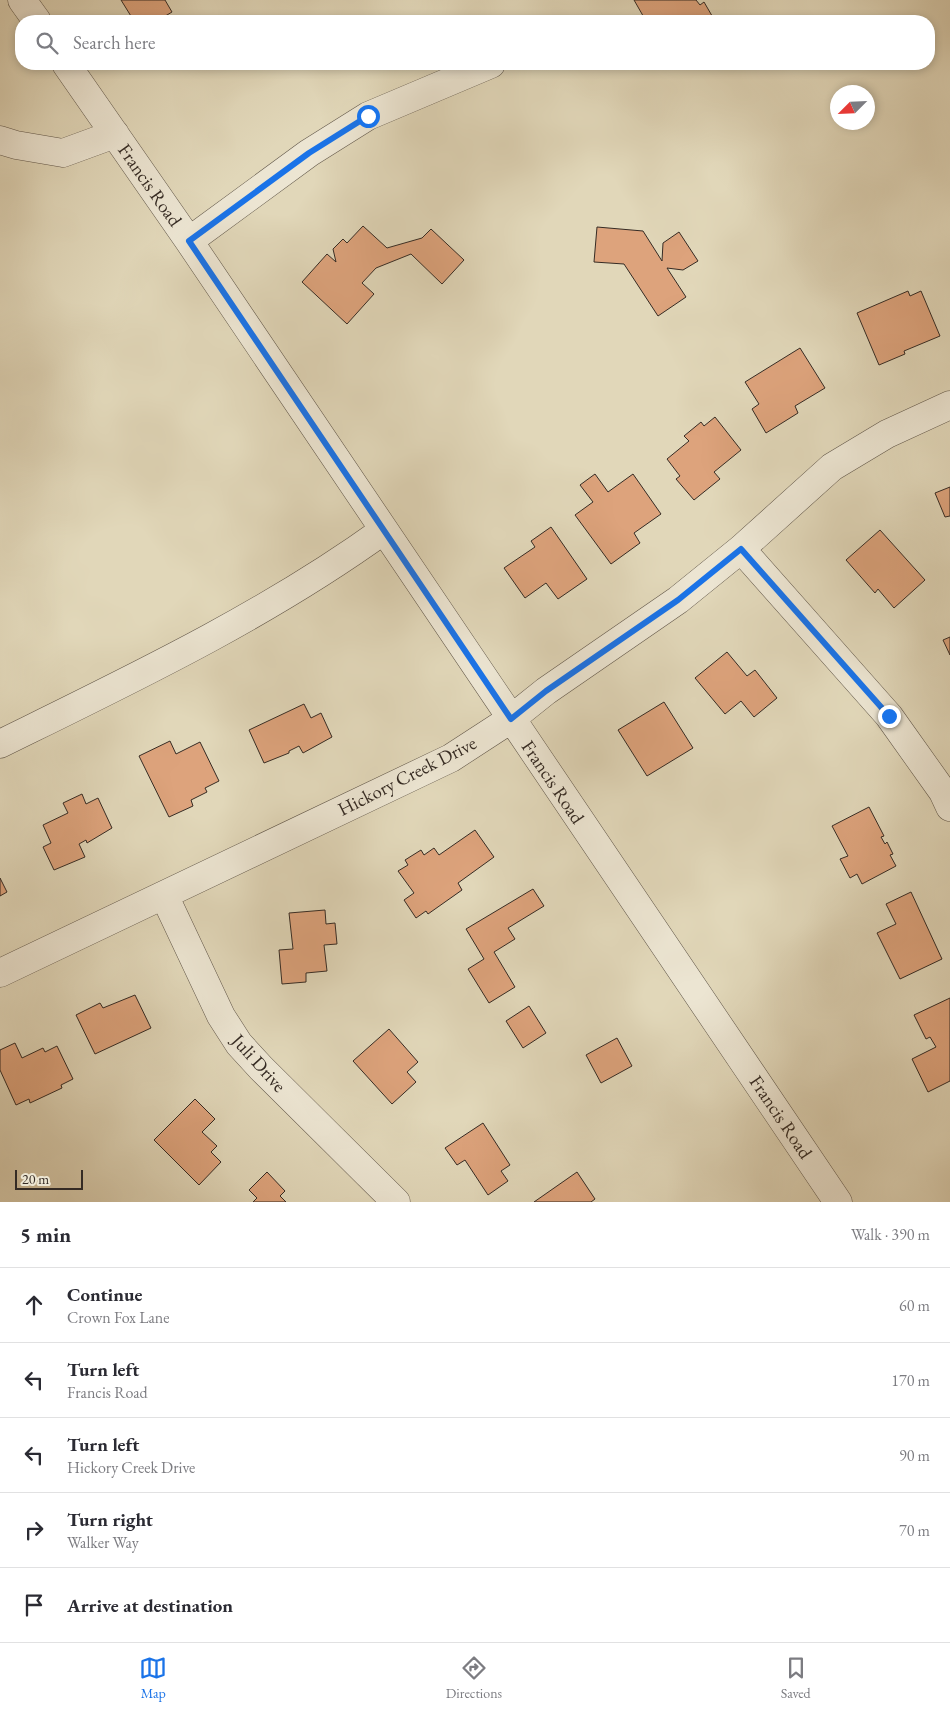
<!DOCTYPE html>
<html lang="en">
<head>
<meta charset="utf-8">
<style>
	body { margin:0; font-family:"EB Garamond",serif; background:#f7f7f7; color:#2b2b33 }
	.compass { position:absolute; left:830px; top:85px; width:45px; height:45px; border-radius:50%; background:#fff; box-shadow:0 2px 8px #0003; rotate:246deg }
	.scale { position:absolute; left:15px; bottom:12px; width:68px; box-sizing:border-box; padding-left:5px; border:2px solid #352b24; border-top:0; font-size:14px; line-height:18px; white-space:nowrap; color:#352b24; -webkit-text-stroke:4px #ece5d2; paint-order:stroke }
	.stop { position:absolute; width:15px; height:15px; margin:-11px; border:4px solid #1a73e8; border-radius:50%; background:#fff }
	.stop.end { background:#1a73e8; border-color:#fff; box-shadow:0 1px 5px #0008 }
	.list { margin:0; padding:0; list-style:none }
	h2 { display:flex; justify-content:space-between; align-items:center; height:65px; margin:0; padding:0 20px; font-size:21px }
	h2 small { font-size:16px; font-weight:400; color:#7c7c81 }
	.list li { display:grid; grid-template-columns:32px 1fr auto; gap:15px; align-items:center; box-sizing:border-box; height:75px; padding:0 20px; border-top:1px solid #e1e1e2 }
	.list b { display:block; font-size:19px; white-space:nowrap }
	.list p { margin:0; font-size:16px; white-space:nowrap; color:#7c7c81 }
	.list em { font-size:16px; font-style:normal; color:#7c7c81 }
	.icon { flex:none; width:28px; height:28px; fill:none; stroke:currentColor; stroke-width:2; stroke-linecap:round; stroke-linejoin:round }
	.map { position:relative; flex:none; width:950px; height:1202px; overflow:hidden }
	.search { position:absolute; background:#fff; box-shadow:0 2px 8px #0003; left:15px; right:15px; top:15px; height:55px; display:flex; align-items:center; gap:12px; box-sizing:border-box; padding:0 18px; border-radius:20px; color:#7c7c81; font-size:19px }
	.sheet { height:440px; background:#fff }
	nav { display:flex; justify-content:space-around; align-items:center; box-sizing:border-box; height:70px; border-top:1px solid #e1e1e2; background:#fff; font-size:14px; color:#7c7c81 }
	nav a { display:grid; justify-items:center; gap:2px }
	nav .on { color:#1a73e8 }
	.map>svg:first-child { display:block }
	.building { fill:#dda37c; stroke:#352b24 }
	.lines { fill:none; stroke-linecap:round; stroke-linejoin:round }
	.minor-casing { stroke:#605649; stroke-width:29 }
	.minor { stroke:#ece5d2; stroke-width:28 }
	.route { stroke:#1a73e8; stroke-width:6 }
	.labels { text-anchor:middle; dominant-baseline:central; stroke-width:4; stroke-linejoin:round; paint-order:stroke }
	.street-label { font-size:19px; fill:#352b24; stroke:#ece5d2 }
</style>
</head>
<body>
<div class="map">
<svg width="950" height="1202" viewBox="0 0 950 1202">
	<rect width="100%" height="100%" fill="#e1d7b9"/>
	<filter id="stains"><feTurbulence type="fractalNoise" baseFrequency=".004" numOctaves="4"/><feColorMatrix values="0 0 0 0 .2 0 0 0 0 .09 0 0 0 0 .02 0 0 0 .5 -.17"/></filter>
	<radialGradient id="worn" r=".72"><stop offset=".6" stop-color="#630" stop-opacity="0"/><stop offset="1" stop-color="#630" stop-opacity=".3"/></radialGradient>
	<!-- building -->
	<path class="building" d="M 121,0 L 165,0 L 172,12 L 157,21 L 134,21 Z
		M 634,0 L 696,0 L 700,5 L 704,2 L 715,21 L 646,21 Z
		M 363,226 L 387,248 L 422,238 L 431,229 L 464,260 L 442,284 L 411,254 L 376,268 L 362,283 L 374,294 L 347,324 L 302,282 L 327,254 L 336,262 L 333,249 L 343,239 L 347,243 Z
		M 597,227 L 643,231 L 662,261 L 663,243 L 679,232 L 698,261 L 683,270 L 667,268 L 686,297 L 658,316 L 624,264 L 594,262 Z
		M 908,291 L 910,296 L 921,291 L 940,336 L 904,351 L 905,354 L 879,365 L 857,313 Z
		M 800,348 L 825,388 L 795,406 L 798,413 L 766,433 L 752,409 L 759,404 L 745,382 Z
		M 715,417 L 741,450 L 714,472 L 720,479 L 694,500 L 676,479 L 680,476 L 667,459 L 689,441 L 684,436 L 701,422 L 704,426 Z
		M 595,474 L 608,492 L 633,474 L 661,514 L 634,533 L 640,543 L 611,564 L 575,515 L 593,502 L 580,485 Z
		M 950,487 L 950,516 L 945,517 L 935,493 Z
		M 551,527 L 587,579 L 558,599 L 546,583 L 525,598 L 504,568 L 535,547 L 531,541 Z
		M 880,530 L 925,580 L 894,608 L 878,589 L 875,593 L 846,560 Z
		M 950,637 L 950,655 L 943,640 Z
		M 727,652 L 747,676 L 755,670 L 777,698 L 754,717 L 741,701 L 725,714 L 695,678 Z
		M 664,702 L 693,748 L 647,776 L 618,730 Z
		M 304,704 L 311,718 L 321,713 L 332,737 L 303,753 L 299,746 L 289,751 L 289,753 L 264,763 L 249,730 Z
		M 170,741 L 176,754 L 200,742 L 219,781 L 205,788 L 207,792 L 191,800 L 193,806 L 169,817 L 139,756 Z
		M 82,794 L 86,804 L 98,798 L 112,828 L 87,843 L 86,840 L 79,844 L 85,857 L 54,870 L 43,847 L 51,843 L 43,825 L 68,813 L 63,803 Z
		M 869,807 L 884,836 L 881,837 L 885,844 L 887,842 L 893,854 L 890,855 L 896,866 L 862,884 L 857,874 L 850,878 L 840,859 L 848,856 L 832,826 Z
		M 475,830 L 494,857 L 458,883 L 462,890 L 428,914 L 426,911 L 416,918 L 404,900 L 414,893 L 398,871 L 408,865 L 405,860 L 421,850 L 424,855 L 434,848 L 439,855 Z
		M 0,878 L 7,892 L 0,896 Z
		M 533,889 L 544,906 L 508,928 L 515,939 L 494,952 L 515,987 L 489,1003 L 468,969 L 484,959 L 466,929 Z
		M 911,892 L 942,959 L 900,979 L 877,933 L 896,924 L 886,904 Z
		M 325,910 L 326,924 L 335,923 L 337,944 L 324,945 L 327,971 L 306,973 L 306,982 L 282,984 L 279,950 L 293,949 L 289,913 Z
		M 135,995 L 151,1028 L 95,1054 L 76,1015 L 100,1003 L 103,1008 Z
		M 950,998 L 950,1081 L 928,1092 L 912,1059 L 936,1047 L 930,1037 L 926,1039 L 914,1015 Z
		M 529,1006 L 546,1033 L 523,1048 L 506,1021 Z
		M 389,1029 L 418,1062 L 407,1072 L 416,1082 L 392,1104 L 353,1061 Z
		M 617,1038 L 632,1066 L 601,1083 L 586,1055 Z
		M 15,1043 L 22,1058 L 43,1048 L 45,1052 L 57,1046 L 73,1079 L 61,1085 L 62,1088 L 30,1103 L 29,1099 L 16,1105 L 0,1070 L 0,1050 Z
		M 195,1099 L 215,1119 L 202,1132 L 217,1146 L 211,1152 L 221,1162 L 199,1185 L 154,1140 Z
		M 483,1123 L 510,1165 L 501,1171 L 508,1181 L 488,1195 L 465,1160 L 457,1165 L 445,1148 Z
		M 267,1172 L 285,1191 L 280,1196 L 286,1202 L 253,1202 L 257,1198 L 249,1190 Z
		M 577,1172 L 595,1199 L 591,1202 L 534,1202 Z"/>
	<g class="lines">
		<defs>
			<path id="minor" d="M 22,0 L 37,21
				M 66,64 L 189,241 L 838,1202
				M 0,140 L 16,145 L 63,153 L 115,134
				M 189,241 L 309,153 L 368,116 L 491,64
				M 741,549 L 889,716 L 943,792 L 950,807
				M 0,744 C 132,679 265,616 384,530
				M 164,895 L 221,1016 L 239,1044 L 261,1068 L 396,1202
				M 0,973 L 451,758 L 511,719 L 546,691 L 678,600 L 741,549 L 832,467 L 887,434 L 950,405"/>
		</defs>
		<!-- minor casing -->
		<use href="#minor" class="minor-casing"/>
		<!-- minor -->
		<use href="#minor" class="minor"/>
	</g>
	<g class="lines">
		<!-- route -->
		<path class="route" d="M 368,116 L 309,153 L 189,241 L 511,719 L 546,691 L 678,600 L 741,549 L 889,716"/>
	</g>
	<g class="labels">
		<!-- street labels -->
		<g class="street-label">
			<text transform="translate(150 185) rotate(55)">Francis Road</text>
			<text transform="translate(407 776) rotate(-27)">Hickory Creek Drive</text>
			<text transform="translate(553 782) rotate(56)">Francis Road</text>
			<text transform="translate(259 1063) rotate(48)">Juli Drive</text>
			<text transform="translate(781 1117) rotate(56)">Francis Road</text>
		</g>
	</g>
	<rect width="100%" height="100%" filter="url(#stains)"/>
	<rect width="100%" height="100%" fill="url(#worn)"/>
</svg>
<svg class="compass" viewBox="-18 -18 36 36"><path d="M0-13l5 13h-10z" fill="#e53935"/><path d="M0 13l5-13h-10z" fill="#7c7c81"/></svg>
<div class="scale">20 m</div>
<div class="stop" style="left:368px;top:116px"></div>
<div class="stop end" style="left:889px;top:716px"></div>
<div class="search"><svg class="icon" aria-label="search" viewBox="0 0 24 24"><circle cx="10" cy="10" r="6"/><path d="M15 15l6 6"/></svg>Search here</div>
</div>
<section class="sheet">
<h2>5 min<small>Walk · 390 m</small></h2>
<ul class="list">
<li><svg class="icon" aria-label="ahead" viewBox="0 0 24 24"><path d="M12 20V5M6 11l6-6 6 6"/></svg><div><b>Continue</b><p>Crown Fox Lane</p></div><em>60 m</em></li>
<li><svg class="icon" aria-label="left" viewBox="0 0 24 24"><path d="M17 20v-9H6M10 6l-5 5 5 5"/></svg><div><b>Turn left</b><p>Francis Road</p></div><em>170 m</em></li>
<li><svg class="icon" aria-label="left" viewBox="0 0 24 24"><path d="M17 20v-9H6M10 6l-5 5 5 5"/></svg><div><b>Turn left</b><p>Hickory Creek Drive</p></div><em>90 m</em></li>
<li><svg class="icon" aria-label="right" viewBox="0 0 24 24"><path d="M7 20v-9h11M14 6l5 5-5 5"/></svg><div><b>Turn right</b><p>Walker Way</p></div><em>70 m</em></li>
<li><svg class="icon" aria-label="arrive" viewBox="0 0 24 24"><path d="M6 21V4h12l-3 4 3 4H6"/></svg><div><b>Arrive at destination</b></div></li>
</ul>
</section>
<nav>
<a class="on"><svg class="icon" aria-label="map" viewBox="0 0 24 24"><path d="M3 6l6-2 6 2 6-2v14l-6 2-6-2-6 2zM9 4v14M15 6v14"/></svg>Map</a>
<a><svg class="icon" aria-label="directions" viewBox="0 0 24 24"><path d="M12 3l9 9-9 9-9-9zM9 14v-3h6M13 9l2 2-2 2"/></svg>Directions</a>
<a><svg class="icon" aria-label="saved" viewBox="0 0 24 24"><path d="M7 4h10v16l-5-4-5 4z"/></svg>Saved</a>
</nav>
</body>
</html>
